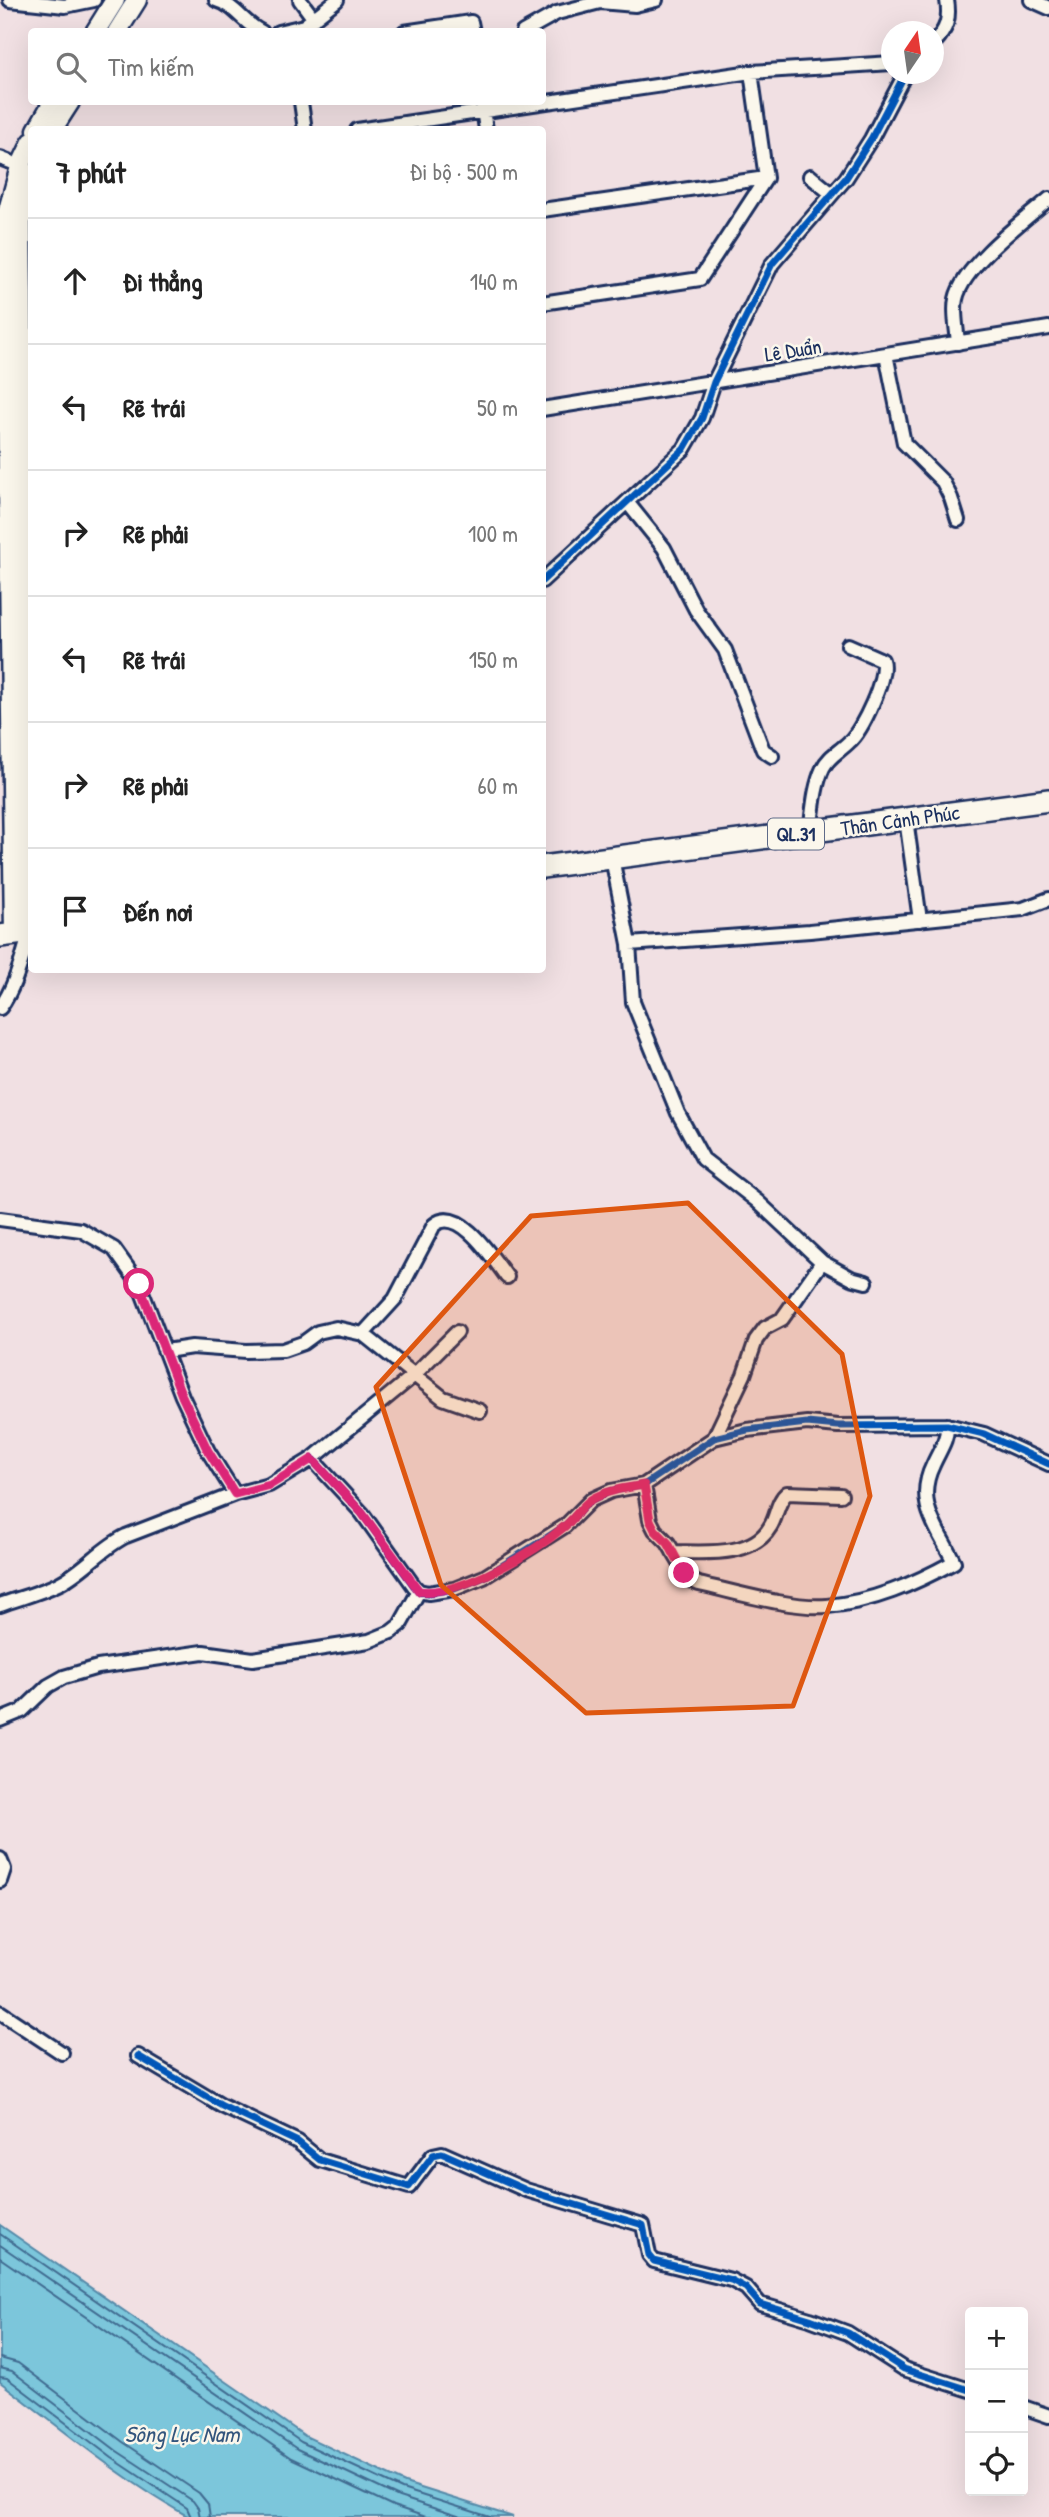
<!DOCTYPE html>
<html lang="vi">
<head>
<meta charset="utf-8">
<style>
	body { margin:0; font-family:"Patrick Hand",sans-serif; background:#f2f2f2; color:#222 }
	.controls { position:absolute; right:21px; bottom:21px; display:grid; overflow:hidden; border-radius:7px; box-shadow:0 7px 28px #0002 }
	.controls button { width:63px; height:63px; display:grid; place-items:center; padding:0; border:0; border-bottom:2px solid #e0e0e0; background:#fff; color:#222; font:35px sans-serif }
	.compass { position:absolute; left:881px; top:21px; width:63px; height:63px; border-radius:50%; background:#fff; box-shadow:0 7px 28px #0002; rotate:13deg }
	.stop { position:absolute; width:21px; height:21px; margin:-16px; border:5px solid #db2777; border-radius:50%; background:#fff }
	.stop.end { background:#db2777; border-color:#fff; box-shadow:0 2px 7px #0008 }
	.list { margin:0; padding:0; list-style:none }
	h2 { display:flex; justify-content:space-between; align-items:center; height:91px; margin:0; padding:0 28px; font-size:30px }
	h2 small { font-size:23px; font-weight:400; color:#767676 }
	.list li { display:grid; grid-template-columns:46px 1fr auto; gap:21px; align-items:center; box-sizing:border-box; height:126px; padding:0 28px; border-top:2px solid #e0e0e0 }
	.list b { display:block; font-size:26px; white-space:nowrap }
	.list em { font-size:23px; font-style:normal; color:#767676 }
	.icon { flex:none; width:38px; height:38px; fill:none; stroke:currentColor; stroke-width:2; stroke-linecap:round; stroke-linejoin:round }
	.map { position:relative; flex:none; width:1049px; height:2517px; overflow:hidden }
	.search { position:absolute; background:#fff; box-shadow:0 7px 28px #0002; left:28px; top:28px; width:518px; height:77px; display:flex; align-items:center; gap:18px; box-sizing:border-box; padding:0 24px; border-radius:7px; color:#767676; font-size:26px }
	.panel { position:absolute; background:#fff; box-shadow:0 7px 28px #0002; left:28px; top:126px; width:518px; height:847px; border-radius:7px }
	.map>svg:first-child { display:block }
	.water { fill:#7bc6db; stroke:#558aa9; stroke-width:2 }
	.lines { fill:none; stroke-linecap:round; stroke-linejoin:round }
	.shore { stroke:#416b90; stroke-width:2 }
	.minor-casing { stroke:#1b2f5e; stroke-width:18 }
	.secondary-casing { stroke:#1b2f5e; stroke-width:23 }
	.trunk-casing { stroke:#1b2f5e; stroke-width:26 }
	.minor { stroke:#fbf7ec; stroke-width:12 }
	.secondary { stroke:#fbf7ec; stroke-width:18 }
	.trunk { stroke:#fbf7ec; stroke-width:21 }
	.cycleway-casing { stroke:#fbf7ec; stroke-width:11 }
	.cycleway { stroke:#0057b8; stroke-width:7 }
	.route { stroke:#db2777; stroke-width:9 }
	.marked { fill:#de5710; fill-opacity:0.2; stroke:#de5710; stroke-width:5; stroke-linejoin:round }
	.labels { text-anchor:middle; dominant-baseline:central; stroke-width:5; stroke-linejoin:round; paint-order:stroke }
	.shield { fill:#fbf7ec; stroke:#5e6b89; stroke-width:2 }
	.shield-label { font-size:19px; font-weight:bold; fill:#1b2f5e }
	.street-label { font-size:21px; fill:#1b2f5e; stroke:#fbf7ec }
	.water-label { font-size:23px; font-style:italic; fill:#33557d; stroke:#fbf7ec }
</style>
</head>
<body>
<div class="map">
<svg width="1049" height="2517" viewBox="0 0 1049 2517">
	<rect width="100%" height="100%" fill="#f1e0e3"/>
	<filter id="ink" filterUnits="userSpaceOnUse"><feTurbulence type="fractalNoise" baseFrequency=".0143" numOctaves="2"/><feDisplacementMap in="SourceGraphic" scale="14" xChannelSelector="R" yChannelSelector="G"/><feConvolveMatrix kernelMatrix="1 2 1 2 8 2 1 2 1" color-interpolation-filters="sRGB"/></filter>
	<g filter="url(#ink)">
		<!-- water -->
		<path class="water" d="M 0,2225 L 305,2436 L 405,2483 L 513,2517 L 189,2517 C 122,2480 61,2428 0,2382 Z"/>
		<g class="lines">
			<!-- shore -->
			<path class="shore" d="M 0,2234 L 301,2442 L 402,2489 L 490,2517
				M 0,2245 L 297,2449 L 399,2497 L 461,2517
				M 0,2258 L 291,2458 L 393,2506 L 426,2517
				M 0,2358 L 18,2363 L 123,2442 L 199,2493 L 208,2504 L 210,2517
				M 0,2368 L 12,2371 L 117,2451 L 193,2501 L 198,2508 L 200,2517
				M 0,2377 L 7,2378 L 112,2458 L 187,2508 L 191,2517"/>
			<defs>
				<path id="minor" d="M 10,0 L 65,6 L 94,0
					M 216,0 C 235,5 245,25 262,32
					M 300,0 L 314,19
					M 1031,0 L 1049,8
					M 278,32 L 304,26 L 337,0
					M 404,32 L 471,22 L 473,32
					M 523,32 L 557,13 L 600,2 L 635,5 L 656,0
					M 934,43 C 947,29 950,19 947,0
					M 301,102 L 305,130
					M 482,102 L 486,130
					M 357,130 L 751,72 L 892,63
					M 0,158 L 26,168
					M 810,176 L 832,194
					M 542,210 L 766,178
					M 542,303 L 700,279 L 766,178 L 751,72
					M 958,343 C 957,329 953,312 956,299 C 963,266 1023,221 1049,199
					M 886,354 L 904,443 L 943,482 L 951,498 L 958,520
					M 542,409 L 1049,328
					M 627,502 L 664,548 L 696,610 L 725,650 L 763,750 L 772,756
					M 542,581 L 684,449 L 702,418 L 714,382 L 772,264 L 846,178 L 871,139 L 905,74
					M 906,819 L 920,920
					M 810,832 C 813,811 814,787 823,768 C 829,756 839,752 849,742 C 862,731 888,676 882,660 L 848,645
					M 612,858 L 629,944 L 633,1002 L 678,1113 L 703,1159 L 757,1201 L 822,1262 L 851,1278 L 866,1282
					M 629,944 L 810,931 L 1023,909 L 1049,899
					M 0,1008 C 16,986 22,958 30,932
					M 0,1219 L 81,1230 L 114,1249 L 139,1284 L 182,1396 L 208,1451 L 235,1494
					M 363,1334 L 395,1299 L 434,1225 C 459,1204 494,1260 507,1277
					M 166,1351 L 192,1347 L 246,1351 L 283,1350 L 303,1343 L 318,1332 L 336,1328 L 363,1334 L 443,1398 L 480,1411
					M 714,1438 L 744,1375 L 756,1340 L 765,1328 L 782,1319 L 822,1262
					M 312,1459 L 362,1513 L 414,1586 L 419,1591 L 428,1593 L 454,1589 L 484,1577 L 565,1526 L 591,1500 L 611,1491 L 644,1485 L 714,1438 L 747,1430 L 807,1423 L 838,1426 L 947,1425 L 984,1434 L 1049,1464
					M 644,1485 L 650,1520 L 655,1530 L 668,1543 L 690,1580 L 699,1584 C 735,1592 791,1609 827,1606 C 873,1602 914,1584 954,1562 C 938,1529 914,1503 933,1465 C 939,1451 948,1440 947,1425
					M 673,1552 C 703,1552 752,1558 770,1527 C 777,1517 777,1501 787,1493 L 841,1495
					M 0,1605 C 19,1598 40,1593 58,1584 C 83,1572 101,1548 126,1536 L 235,1494 L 269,1485 L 312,1459 L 413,1376 L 457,1332
					M 0,1720 L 22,1711 L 48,1686 L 64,1677 L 98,1667 L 203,1652 L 253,1659 L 369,1641 L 391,1632 L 400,1625 L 419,1591
					M 0,1859 L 4,1869 L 0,1881
					M 0,2012 L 62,2053
					M 138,2056 L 222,2106 L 298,2142 L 320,2160 L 409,2187 L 433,2155 L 442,2153 L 526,2190 L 643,2225 L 649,2255 L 654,2261 L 731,2280 L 746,2288 L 760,2304 L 810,2319 L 848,2333 L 904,2369 L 970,2390
					M 1023,2407 L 1049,2416"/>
				<path id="secondary" d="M 95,32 L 115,0
					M 117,32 L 137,0
					M 37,130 L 53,102
					M 52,130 L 70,102
					M 30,932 L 21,213 L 32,177
					M 14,934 L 5,266 L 7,214 L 20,167 L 32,142"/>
				<path id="trunk" d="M 542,867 L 1049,800
					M 0,936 L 32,932"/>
			</defs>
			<!-- minor casing -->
			<use href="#minor" class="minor-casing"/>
			<!-- secondary casing -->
			<use href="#secondary" class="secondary-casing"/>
			<!-- trunk casing -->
			<use href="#trunk" class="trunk-casing"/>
			<!-- minor -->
			<use href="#minor" class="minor"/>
			<!-- secondary -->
			<use href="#secondary" class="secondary"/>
			<!-- trunk -->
			<use href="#trunk" class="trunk"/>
			<defs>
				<path id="cycleway" d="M 542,581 L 684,449 L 702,418 L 714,382 L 772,264 L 846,178 L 871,139 L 905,74
					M 312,1459 L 362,1513 L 414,1586 L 419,1591 L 428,1593 L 454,1589 L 484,1577 L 565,1526 L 591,1500 L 611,1491 L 644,1485 L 714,1438 L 747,1430 L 807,1423 L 838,1426 L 947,1425 L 984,1434 L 1049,1464
					M 138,2056 L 222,2106 L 298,2142 L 320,2160 L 409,2187 L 433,2155 L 442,2153 L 526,2190 L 643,2225 L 649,2255 L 654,2261 L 731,2280 L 746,2288 L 760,2304 L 810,2319 L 848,2333 L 904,2369 L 970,2390"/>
			</defs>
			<!-- cycleway casing -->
			<use href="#cycleway" class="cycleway-casing"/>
			<!-- cycleway -->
			<use href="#cycleway" class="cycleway"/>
		</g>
	</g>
	<g class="lines" filter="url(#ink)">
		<!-- route -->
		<path class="route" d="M 139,1284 L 182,1396 L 208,1451 L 235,1494 L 270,1485 L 312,1459 L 362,1513 L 419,1591 C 459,1597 535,1552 565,1526 C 575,1518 582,1505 592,1499 C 607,1490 627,1488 644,1485 L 650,1520 L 655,1530 L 668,1543 L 684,1573"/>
	</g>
	<!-- marked area -->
	<path class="marked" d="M 688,1203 L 842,1354 L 870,1496 L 793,1706 L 586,1713 L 441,1585 L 376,1387 L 531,1216 Z"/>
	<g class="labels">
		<!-- shield labels -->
		<rect class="shield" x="768" y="818.5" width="56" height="31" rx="5"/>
		<g class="shield-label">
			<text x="796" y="834">QL.31</text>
		</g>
		<!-- street labels -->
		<g class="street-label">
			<text transform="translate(793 350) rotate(-9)">Lê Duẩn</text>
			<text transform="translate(900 820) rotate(-8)">Thân Cảnh Phúc</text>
		</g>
		<!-- water labels -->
		<g class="water-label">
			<text x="182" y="2433">Sông Lục Nam</text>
		</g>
	</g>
</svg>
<div class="controls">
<button>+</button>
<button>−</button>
<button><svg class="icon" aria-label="locate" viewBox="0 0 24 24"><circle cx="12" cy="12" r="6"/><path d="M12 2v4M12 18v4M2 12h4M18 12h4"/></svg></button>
</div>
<svg class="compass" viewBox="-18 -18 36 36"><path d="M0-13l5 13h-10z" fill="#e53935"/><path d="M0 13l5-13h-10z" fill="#767676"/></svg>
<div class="stop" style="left:139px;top:1284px"></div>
<div class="stop end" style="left:684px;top:1573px"></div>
<div class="search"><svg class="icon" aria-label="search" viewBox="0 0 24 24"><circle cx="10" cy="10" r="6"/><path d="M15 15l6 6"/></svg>Tìm kiếm</div>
<section class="panel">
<h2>7 phút<small>Đi bộ · 500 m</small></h2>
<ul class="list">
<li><svg class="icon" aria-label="ahead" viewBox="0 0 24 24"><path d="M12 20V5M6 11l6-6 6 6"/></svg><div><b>Đi thẳng</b></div><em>140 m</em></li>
<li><svg class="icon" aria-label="left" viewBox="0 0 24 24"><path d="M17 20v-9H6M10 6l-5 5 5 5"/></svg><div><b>Rẽ trái</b></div><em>50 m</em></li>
<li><svg class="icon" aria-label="right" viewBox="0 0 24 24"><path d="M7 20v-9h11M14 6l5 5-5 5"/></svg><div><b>Rẽ phải</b></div><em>100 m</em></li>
<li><svg class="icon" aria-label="left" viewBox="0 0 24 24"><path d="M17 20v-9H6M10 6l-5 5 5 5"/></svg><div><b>Rẽ trái</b></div><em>150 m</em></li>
<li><svg class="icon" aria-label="right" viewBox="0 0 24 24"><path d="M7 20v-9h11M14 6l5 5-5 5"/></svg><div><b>Rẽ phải</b></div><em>60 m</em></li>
<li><svg class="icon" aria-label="arrive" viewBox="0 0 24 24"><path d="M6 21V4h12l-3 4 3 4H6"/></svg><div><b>Đến nơi</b></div></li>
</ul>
</section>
</div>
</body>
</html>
